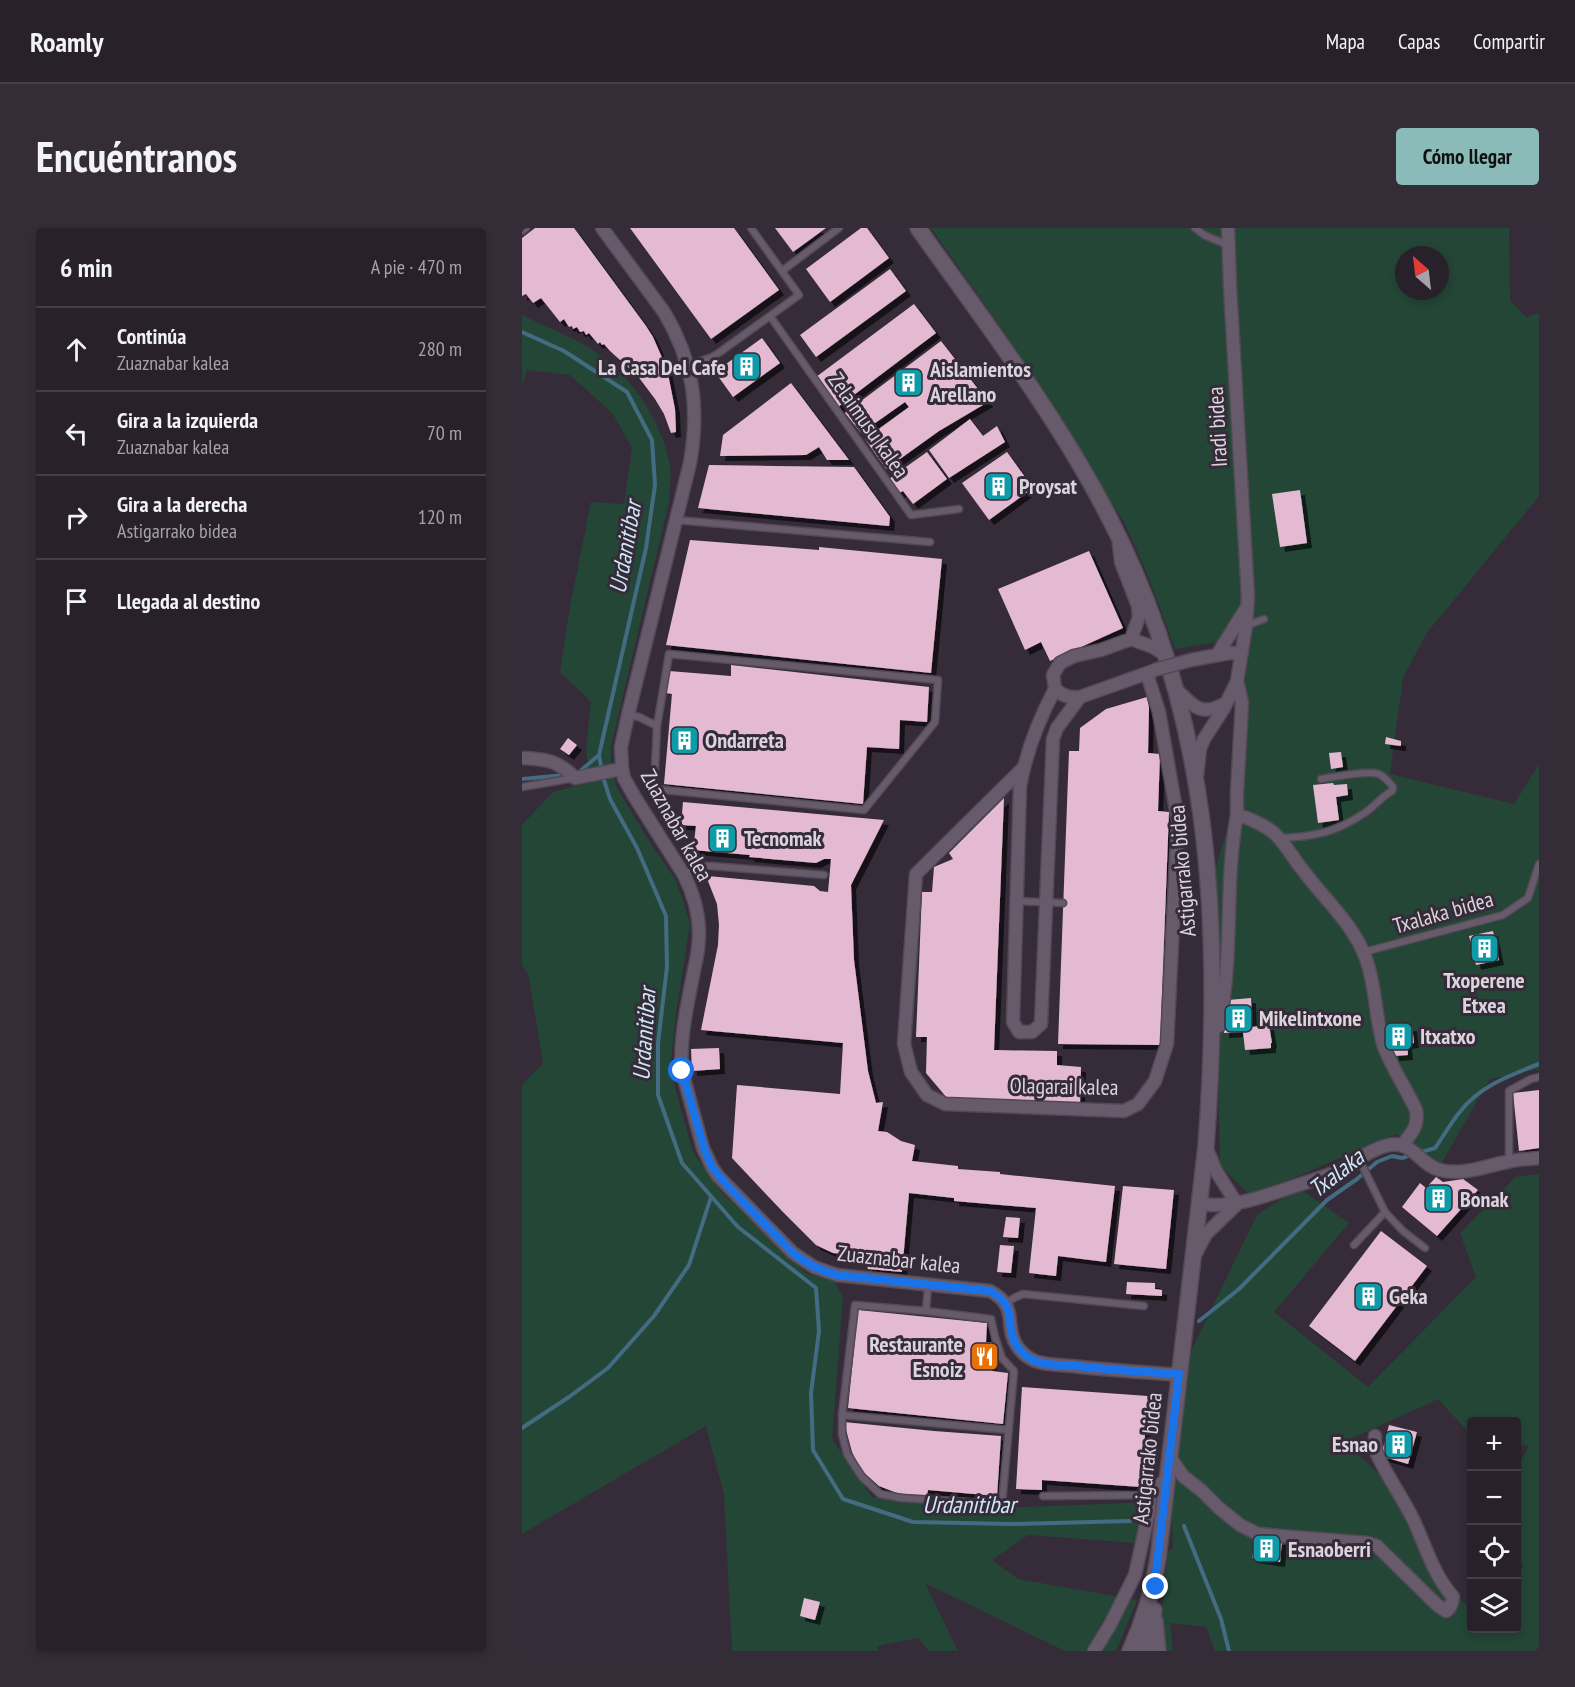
<!DOCTYPE html>
<html lang="es">
<head>
<meta charset="utf-8">
<style>
	body { margin:0; font-family:"PT Sans Narrow",sans-serif; background:#342d37; color:#f1f3f6 }
	.controls { position:absolute; right:18px; bottom:18px; display:grid; overflow:hidden; border-radius:6px; box-shadow:0 3px 9px #0003 }
	.controls button { width:54px; height:54px; display:grid; place-items:center; padding:0; border:0; border-bottom:2px solid #443e47; background:#28202b; color:#f1f3f6; font:30px sans-serif }
	.compass { position:absolute; left:873px; top:18px; width:54px; height:54px; border-radius:50%; background:#28202b; box-shadow:0 3px 9px #0003; rotate:332deg }
	.stop { position:absolute; width:18px; height:18px; margin:-14px; border:4px solid #1a73e8; border-radius:50%; background:#fff }
	.stop.end { background:#1a73e8; border-color:#fff; box-shadow:0 2px 6px #0008 }
	.list { margin:0; padding:0; list-style:none }
	h2 { display:flex; justify-content:space-between; align-items:center; height:78px; margin:0; padding:0 24px; font-size:26px }
	h2 small { font-size:20px; font-weight:400; color:#a5a3a9 }
	.list li { display:grid; grid-template-columns:39px 1fr auto; gap:18px; align-items:center; box-sizing:border-box; height:84px; padding:0 24px; border-top:2px solid #443e47 }
	.list b { display:block; font-size:22px; white-space:nowrap }
	.list p { margin:0; font-size:20px; white-space:nowrap; color:#a5a3a9 }
	.list em { font-size:20px; font-style:normal; color:#a5a3a9 }
	.icon { flex:none; width:33px; height:33px; fill:none; stroke:currentColor; stroke-width:2; stroke-linecap:round; stroke-linejoin:round }
	.map { position:relative; flex:none; width:1017px; height:1423px; overflow:hidden; border-radius:6px }
	header { display:flex; align-items:center; gap:36px; box-sizing:border-box; height:84px; padding:0 30px; background:#28202b; border-bottom:2px solid #443e47 }
	header strong { font-size:28px }
	nav { display:flex; gap:33px; margin-inline-start:auto; font-size:21px }
	.intro { display:flex; align-items:center; justify-content:space-between; box-sizing:border-box; height:144px; padding:0 36px }
	h1 { margin:0; font-size:42px }
	.button { padding:15px 27px; border-radius:6px; background:#8bbbb9; color:#111; font-size:21px; font-weight:700 }
	main { display:flex; gap:36px; padding:0 36px }
	aside { flex:1; background:#28202b; border-radius:6px; box-shadow:0 3px 9px #0003 }
	.map>svg:first-child { display:block }
	.green { fill:#244637; fill-rule:evenodd }
	.lines { fill:none; stroke-linecap:round; stroke-linejoin:round }
	.stream { stroke:#436b82; stroke-width:4 }
	.building { fill:#e4bad3; filter:url(#shadow) }
	.lane-casing { stroke:#524955; stroke-width:9 }
	.street-casing { stroke:#524955; stroke-width:15 }
	.secondary-casing { stroke:#524955; stroke-width:18 }
	.lane { stroke:#675b6b; stroke-width:6 }
	.street { stroke:#675b6b; stroke-width:12 }
	.secondary { stroke:#675b6b; stroke-width:15 }
	.street-bridge-casing { stroke:#524955; stroke-width:15; stroke-linecap:butt }
	.street-bridge { stroke:#675b6b; stroke-width:12 }
	.route { stroke:#1a73e8; stroke-width:8 }
	.labels { text-anchor:middle; dominant-baseline:central; stroke-width:6; stroke-linejoin:round; paint-order:stroke }
	.poi-label { font-size:22px; font-weight:bold; fill:#dbd4dd; stroke:#362b39; text-anchor:start }
	.street-label { font-size:22px; fill:#dbd4dd; stroke:#362b39 }
	.water-label { font-size:24px; font-style:italic; fill:#cde7f7; stroke:#362b39 }
</style>
</head>
<body>
<header>
<strong>Roamly</strong>
<nav><a>Mapa</a><a>Capas</a><a>Compartir</a></nav>
</header>
<div class="intro"><h1>Encuéntranos</h1><a class="button">Cómo llegar</a></div>
<main>
<aside>
<h2>6 min<small>A pie · 470 m</small></h2>
<ul class="list">
<li><svg class="icon" aria-label="ahead" viewBox="0 0 24 24"><path d="M12 20V5M6 11l6-6 6 6"/></svg><div><b>Continúa</b><p>Zuaznabar kalea</p></div><em>280 m</em></li>
<li><svg class="icon" aria-label="left" viewBox="0 0 24 24"><path d="M17 20v-9H6M10 6l-5 5 5 5"/></svg><div><b>Gira a la izquierda</b><p>Zuaznabar kalea</p></div><em>70 m</em></li>
<li><svg class="icon" aria-label="right" viewBox="0 0 24 24"><path d="M7 20v-9h11M14 6l5 5-5 5"/></svg><div><b>Gira a la derecha</b><p>Astigarrako bidea</p></div><em>120 m</em></li>
<li><svg class="icon" aria-label="arrive" viewBox="0 0 24 24"><path d="M6 21V4h12l-3 4 3 4H6"/></svg><div><b>Llegada al destino</b></div></li>
</ul>
</aside>
<div class="map">
<svg width="1017" height="1423" viewBox="0 0 1017 1423">
	<defs>
		<filter id="shadow"><feDropShadow dx="5" dy="5" stdDeviation="0" flood-color="#0009"/></filter>
	</defs>
	<rect width="100%" height="100%" fill="#362b39"/>
	<!-- green -->
	<path class="green" d="M 409,0 L 987,0 L 988,72 L 1004,89 L 1017,85 L 1017,268 L 904,406 L 881,450 L 868,546 L 992,576 L 1017,536 L 1017,841 L 968,851 L 915,943 L 874,906 L 729,968 L 698,938 L 692,646 L 712,578 L 727,409 L 653,421 L 625,345 L 601,292 L 569,244 L 491,117 ZM 882,27 L 918,27 L 918,63 L 882,63 Z
		M 0,87 C 22,98 46,107 66,119 C 107,144 139,190 148,237 C 150,248 147,262 147,274 L 89,518 L 89,537 L 95,560 L 127,613 L 153,651 L 162,675 L 168,696 L 154,786 L 148,842 L 171,924 L 199,963 L 284,1045 L 312,1053 L 321,1069 L 310,1211 L 350,1269 L 474,1280 L 633,1274 L 627,1316 L 506,1307 L 470,1332 L 496,1351 L 615,1372 L 594,1423 L 543,1423 L 403,1355 L 436,1423 L 407,1423 L 396,1410 L 355,1418 L 356,1423 L 210,1423 L 202,1267 L 184,1198 L 0,1306 L 0,857 L 21,835 L 6,746 L 0,737 L 0,597 L 31,564 L 68,554 L 64,522 L 69,474 L 38,444 L 47,384 L 69,274 L 102,276 L 110,220 L 91,186 L 48,147 L 5,142 L 0,158 Z
		M 1017,946 L 1017,1423 L 693,1423 L 684,1399 L 648,1395 L 651,1423 L 642,1423 L 638,1405 L 646,1323 L 651,1320 L 649,1268 L 670,1121 L 735,987 L 777,960 L 827,995 L 752,1084 L 846,1159 L 954,1049 L 938,1005 L 994,949 ZM 916,1171 L 949,1207 L 950,1194 L 994,1194 L 995,1217 L 1007,1218 L 995,1239 L 995,1325 L 1001,1340 L 995,1345 L 994,1400 L 950,1400 L 949,1382 L 923,1355 L 876,1263 L 822,1214 Z"/>
	<g class="lines">
		<!-- stream -->
		<path class="stream" d="M 0,104 L 42,123 L 105,164 L 130,212 L 133,257 L 124,320 L 77,527 L 81,549 L 88,571 L 115,620 L 144,688 L 145,739 L 136,815 L 136,867 L 160,935 L 216,999 L 294,1060 L 297,1103 L 289,1165 L 291,1222 L 321,1271 L 391,1294 L 490,1296 L 608,1293
			M 57,544 L 77,527
			M 0,551 L 42,547
			M 896,925 L 913,920 C 921,909 928,896 937,885 C 956,859 988,847 1017,836
			M 677,1093 L 717,1061 L 805,972 L 835,951 L 855,934 L 870,928 L 880,930 L 889,927
			M 0,1200 L 47,1169 L 86,1140 L 132,1088 L 167,1037 L 189,969
			M 662,1298 L 699,1391 L 707,1423"/>
	</g>
	<!-- building -->
	<path class="building" d="M 13,0 L 52,0 L 124,98 L 131,109 L 145,141 L 153,181 L 154,204 L 149,205 L 142,186 L 133,171 L 115,147 L 88,123 L 82,116 L 80,117 L 78,114 L 76,116 L 67,105 L 64,107 L 62,103 L 58,104 L 55,99 L 51,101 L 50,98 L 47,99 L 42,91 L 38,94 L 19,70 L 11,75 L 4,66 L 0,68 L 0,10 Z
		M 108,0 L 212,0 L 257,62 L 189,111 Z
		M 253,0 L 304,0 L 271,24 Z
		M 339,0 L 345,0 L 367,30 L 308,74 L 284,41 Z
		M 368,41 L 384,63 L 294,129 L 278,107 Z
		M 392,76 L 414,105 L 316,179 L 294,149 Z
		M 240,110 L 258,135 L 211,169 L 193,144 Z
		M 419,113 L 466,174 L 417,203 L 364,241 L 343,211 L 387,179 L 383,174 L 339,205 L 323,185 Z
		M 269,155 L 327,232 L 305,232 L 297,219 L 284,227 L 198,228 L 201,207 Z
		M 448,191 L 461,208 L 475,198 L 483,214 L 427,250 L 407,222 Z
		M 405,224 L 425,251 L 391,276 L 381,263 L 377,265 L 367,251 Z
		M 485,224 L 511,260 L 467,292 L 440,255 Z
		M 187,237 L 332,239 L 368,289 L 367,298 L 176,280 Z
		M 778,262 L 785,315 L 758,319 L 750,266 Z
		M 168,312 L 297,322 L 297,319 L 420,331 L 409,445 L 144,417 Z
		M 567,323 L 601,400 L 528,433 L 519,414 L 503,422 L 476,361 Z
		M 209,437 L 407,459 L 405,494 L 378,492 L 377,521 L 345,519 L 341,576 L 142,556 L 150,466 L 144,465 L 147,443 L 209,448 Z
		M 625,469 L 627,480 L 626,525 L 638,526 L 636,583 L 647,584 L 638,817 L 536,816 L 547,523 L 557,523 L 558,500 L 584,481 Z
		M 864,509 L 879,513 L 879,518 L 863,516 Z
		M 46,510 L 55,517 L 47,527 L 38,521 Z
		M 819,524 L 821,539 L 809,541 L 807,525 Z
		M 811,555 L 812,557 L 825,556 L 826,567 L 814,569 L 817,592 L 796,595 L 791,557 Z
		M 482,570 L 472,822 L 535,823 L 535,837 L 559,839 L 558,876 L 425,870 L 404,845 L 405,809 L 394,809 L 400,664 L 410,664 L 412,639 L 431,631 L 427,625 Z
		M 161,574 L 362,592 L 329,657 L 332,732 L 346,843 L 354,875 L 361,874 L 356,903 L 365,904 L 379,913 L 393,917 L 390,933 L 436,938 L 436,941 L 478,944 L 478,946 L 593,958 L 584,1034 L 536,1028 L 534,1048 L 507,1045 L 514,980 L 432,973 L 432,970 L 387,965 L 380,1044 L 346,1041 L 342,1028 L 311,1025 L 294,1017 L 260,983 L 210,930 L 215,857 L 318,866 L 321,815 L 179,802 L 196,717 L 197,697 L 195,676 L 186,653 L 186,648 L 292,658 L 298,663 L 306,664 L 309,631 L 302,631 L 294,635 L 227,629 L 228,627 L 171,622 L 174,598 L 159,597 Z
		M 971,703 L 977,732 L 954,737 L 947,708 Z
		M 729,770 L 730,799 L 747,797 L 750,815 L 749,815 L 749,820 L 723,822 L 721,804 L 702,805 L 703,782 L 706,772 Z
		M 890,798 L 892,815 L 885,816 L 886,827 L 872,828 L 871,816 L 864,817 L 862,801 Z
		M 197,820 L 198,841 L 170,843 L 169,821 Z
		M 1017,862 L 1017,920 L 997,923 L 991,865 Z
		M 914,949 L 921,954 L 941,951 L 956,962 L 915,1008 L 880,979 L 898,955 L 904,960 Z
		M 601,958 L 652,962 L 644,1041 L 592,1036 Z
		M 484,989 L 498,990 L 496,1010 L 481,1009 Z
		M 859,1003 L 905,1038 L 833,1133 L 787,1098 Z
		M 478,1017 L 492,1018 L 489,1045 L 475,1044 Z
		M 605,1054 L 633,1055 L 633,1061 L 640,1062 L 640,1068 L 604,1066 Z
		M 336,1082 L 465,1095 L 464,1114 L 471,1114 L 470,1143 L 486,1145 L 481,1196 L 326,1180 Z
		M 500,1159 L 626,1168 L 619,1259 L 520,1252 L 520,1262 L 494,1261 Z
		M 322,1194 L 412,1203 L 479,1208 L 475,1268 L 406,1262 L 405,1268 L 375,1265 L 357,1258 L 339,1242 L 330,1224 Z
		M 867,1197 L 895,1204 L 886,1236 L 859,1228 Z
		M 733,1310 L 760,1312 L 758,1334 L 730,1330 Z
		M 282,1370 L 298,1374 L 293,1392 L 278,1388 Z"/>
	<g class="lines">
		<defs>
			<path id="lane" d="M 673,0 L 682,7 L 706,17
				M 0,3 L 4,0
				M 260,43 L 317,0
				M 248,88 L 389,287 L 437,281
				M 166,137 L 190,129 L 198,124 L 277,67 L 229,0
				M 154,292 L 408,314
				M 724,398 L 742,391
				M 107,487 L 117,489 L 135,498 L 132,561 L 342,582 L 413,494 L 416,452 L 147,426 L 135,498
				M 0,559 L 52,550
				M 758,610 C 792,609 815,604 844,584 C 853,578 860,568 870,563 L 871,559 C 867,554 863,549 857,546 C 845,542 812,549 799,551
				M 162,647 L 180,638 L 189,638 L 302,647
				M 495,673 L 541,675
				M 842,724 L 981,687 L 1006,670 L 1017,636
				M 837,931 L 863,984 L 881,1003 L 903,1020
				M 987,933 L 987,863 L 1009,851 L 1017,849
				M 832,1017 L 863,984
				M 483,1075 L 494,1069 L 501,1066 L 622,1078
				M 333,1077 L 404,1083 L 469,1091 L 473,1109 L 480,1130 L 492,1143 L 480,1276 L 379,1270 L 358,1266 L 340,1249 L 325,1226 L 320,1206 L 320,1187 Z
				M 404,1083 L 406,1057
				M 320,1187 L 487,1202
				M 521,1268 L 628,1267"/>
			<path id="street" d="M 80,0 L 142,84 C 171,133 178,178 168,235 L 106,487 L 99,519 L 100,540 L 102,550 L 112,568 L 162,647 C 171,665 177,684 177,705 C 177,718 175,730 172,742 C 166,775 157,809 160,843 L 181,920 L 190,939 L 196,948 L 271,1025 L 292,1039 L 315,1047 L 468,1063 C 498,1079 481,1097 495,1118 C 499,1124 506,1130 513,1133 C 524,1137 538,1137 550,1138 C 586,1142 621,1144 657,1147
				M 597,316 L 599,334 L 616,378 L 617,389 L 609,411
				M 695,427 L 723,382
				M 669,432 L 707,425 L 720,425
				M 631,443 L 558,469 C 547,470 541,468 533,461 L 531,447 L 538,435 L 552,428 L 579,422 L 609,411 L 631,419 L 645,428
				M 715,453 L 720,475 L 715,564 L 715,587 C 725,589 744,598 752,605 C 763,615 771,630 780,641 C 801,670 832,696 844,731 C 854,758 853,788 861,816 C 869,839 884,860 894,882 C 897,898 890,905 880,917
				M 533,461 C 517,491 504,525 498,558 L 491,794 L 497,804 L 510,804 L 519,796 L 531,511 L 535,500 L 558,469
				M 654,461 C 672,479 679,489 704,475
				M 0,530 C 23,531 36,532 53,550 L 100,541
				M 501,540 L 394,646 L 382,816 L 389,844 L 405,867 L 423,876 L 602,883 L 616,876 L 633,853 L 645,816 L 656,593 L 637,484 L 625,446
				M 675,548 L 678,521 L 682,511 L 702,480 L 715,453 L 724,398 L 726,369 L 708,59 L 706,0
				M 690,800 L 697,798 C 712,729 702,656 715,587
				M 684,919 L 694,943 L 715,976
				M 678,976 C 710,980 737,970 767,960 C 782,955 799,950 814,944 C 832,936 847,921 867,917 C 890,912 898,937 918,942 C 941,948 963,938 985,934 C 996,931 1007,931 1017,930
				M 674,1025 L 684,1006 L 715,976
				M 648,1229 L 661,1248 L 680,1263 L 697,1280 L 718,1297 L 736,1306 L 846,1315 L 855,1318 L 915,1377 L 924,1383 C 929,1380 930,1375 931,1369 C 911,1346 904,1319 891,1291 C 880,1269 865,1248 855,1226 C 853,1220 853,1214 853,1208
				M 572,1423 L 588,1397 L 613,1347 L 627,1283 L 628,1267 L 645,1250"/>
			<path id="secondary" d="M 396,0 C 459,89 527,177 579,274 C 689,478 701,691 684,918 L 636,1331 C 631,1363 621,1394 608,1423
				M 633,1393 L 636,1423
				M 621,1423 L 629,1399 L 632,1382"/>
		</defs>
		<!-- lane casing -->
		<use href="#lane" class="lane-casing"/>
		<!-- street casing -->
		<use href="#street" class="street-casing"/>
		<!-- secondary casing -->
		<use href="#secondary" class="secondary-casing"/>
		<!-- lane -->
		<use href="#lane" class="lane"/>
		<!-- street -->
		<use href="#street" class="street"/>
		<!-- secondary -->
		<use href="#secondary" class="secondary"/>
		<defs>
			<path id="street-bridge" d="M 632,442 L 669,432"/>
		</defs>
		<!-- street-bridge casing -->
		<use href="#street-bridge" class="street-bridge-casing"/>
		<!-- street-bridge -->
		<use href="#street-bridge" class="street-bridge"/>
	</g>
	<g class="lines">
		<!-- route -->
		<path class="route" d="M 160,843 L 182,920 L 190,939 L 204,956 L 271,1025 C 285,1036 298,1043 315,1047 L 468,1063 C 498,1079 481,1097 495,1118 C 499,1124 506,1130 513,1133 C 526,1138 541,1137 555,1138 C 589,1142 623,1144 657,1146 L 633,1353 L 634,1359"/>
	</g>
	<!-- icons -->
	<defs>
		<symbol id="building-square" viewBox="-11 -11 22 22"><rect x="-9" y="-9" width="18" height="18" rx="4" fill="#0f9aa8" stroke="#362b39"/><path d="M-4-6H4V6H1V3H-1V6H-4ZM-2.5-4.3h1.7v1.8h-1.7ZM.8-4.3h1.7v1.8H.8ZM-2.5-1h1.7V.8h-1.7ZM.8-1h1.7V.8H.8Z" fill="#fff"/></symbol>
		<symbol id="restaurant-square" viewBox="-11 -11 22 22"><rect x="-9" y="-9" width="18" height="18" rx="4" fill="#e8710a" stroke="#362b39"/><path d="M-5-6h1v4h1v-4h1v4h1v-4h1v5L-1.5 .5V6h-2V.5L-5-1ZM5-6V6H3V1.5H1.5Q1.5-4 5-6Z" fill="#fff"/></symbol>
	</defs>
	<g fill-rule="evenodd">
		<use href="#building-square" x="208" y="122" width="33" height="33"/>
		<use href="#building-square" x="370" y="138" width="33" height="33"/>
		<use href="#building-square" x="460" y="242" width="33" height="33"/>
		<use href="#building-square" x="146" y="496" width="33" height="33"/>
		<use href="#building-square" x="184" y="594" width="33" height="33"/>
		<use href="#building-square" x="946" y="704" width="33" height="33"/>
		<use href="#building-square" x="700" y="774" width="33" height="33"/>
		<use href="#building-square" x="860" y="792" width="33" height="33"/>
		<use href="#building-square" x="900" y="954" width="33" height="33"/>
		<use href="#building-square" x="830" y="1052" width="33" height="33"/>
		<use href="#restaurant-square" x="446" y="1112" width="33" height="33"/>
		<use href="#building-square" x="860" y="1200" width="33" height="33"/>
		<use href="#building-square" x="728" y="1304" width="33" height="33"/>
	</g>
	<g class="labels">
		<!-- poi labels -->
		<g class="poi-label">
			<text x="204" y="139" text-anchor="end">La Casa Del Cafe</text>
			<text x="408" y="141">Aislamientos<tspan x="408" dy="25">Arellano</tspan></text>
			<text x="497" y="258">Proysat</text>
			<text x="183" y="512">Ondarreta</text>
			<text x="222" y="610">Tecnomak</text>
			<text x="962" y="752" text-anchor="middle">Txoperene<tspan x="962" dy="25">Etxea</tspan></text>
			<text x="737" y="790">Mikelintxone</text>
			<text x="898" y="808">Itxatxo</text>
			<text x="938" y="971">Bonak</text>
			<text x="867" y="1068">Geka</text>
			<text x="441" y="1116" text-anchor="end">Restaurante<tspan x="441" dy="25">Esnoiz</tspan></text>
			<text x="856" y="1216" text-anchor="end">Esnao</text>
			<text x="766" y="1321">Esnaoberri</text>
		</g>
		<!-- street labels -->
		<g class="street-label">
			<text transform="translate(347 197) rotate(55)">Zelaimusu kalea</text>
			<text transform="translate(695 199) rotate(-93)">Iradi bidea</text>
			<text transform="translate(155 597) rotate(61)">Zuaznabar kalea</text>
			<text transform="translate(660 643) rotate(-95)">Astigarrako bidea</text>
			<text transform="translate(921 684) rotate(-16)">Txalaka bidea</text>
			<text transform="translate(542 858) rotate(1)">Olagarai kalea</text>
			<text transform="translate(377 1031) rotate(6)">Zuaznabar kalea</text>
			<text transform="translate(625 1230) rotate(-84)">Astigarrako bidea</text>
		</g>
		<!-- water labels -->
		<g class="water-label">
			<text transform="translate(103 319) rotate(-80)">Urdanitibar</text>
			<text transform="translate(122 806) rotate(-86)">Urdanitibar</text>
			<text transform="translate(814 945) rotate(-38)">Txalaka</text>
			<text x="447" y="1276">Urdanitibar</text>
		</g>
	</g>
</svg>
<div class="controls">
<button>+</button>
<button>−</button>
<button><svg class="icon" aria-label="locate" viewBox="0 0 24 24"><circle cx="12" cy="12" r="6"/><path d="M12 2v4M12 18v4M2 12h4M18 12h4"/></svg></button>
<button><svg class="icon" aria-label="layers" viewBox="0 0 24 24"><path d="M12 4l9 5-9 5-9-5zM3 14l9 5 9-5"/></svg></button>
</div>
<svg class="compass" viewBox="-18 -18 36 36"><path d="M0-13l5 13h-10z" fill="#e53935"/><path d="M0 13l5-13h-10z" fill="#a5a3a9"/></svg>
<div class="stop" style="left:160px;top:843px"></div>
<div class="stop end" style="left:634px;top:1359px"></div>
</div>
</main>
</body>
</html>
